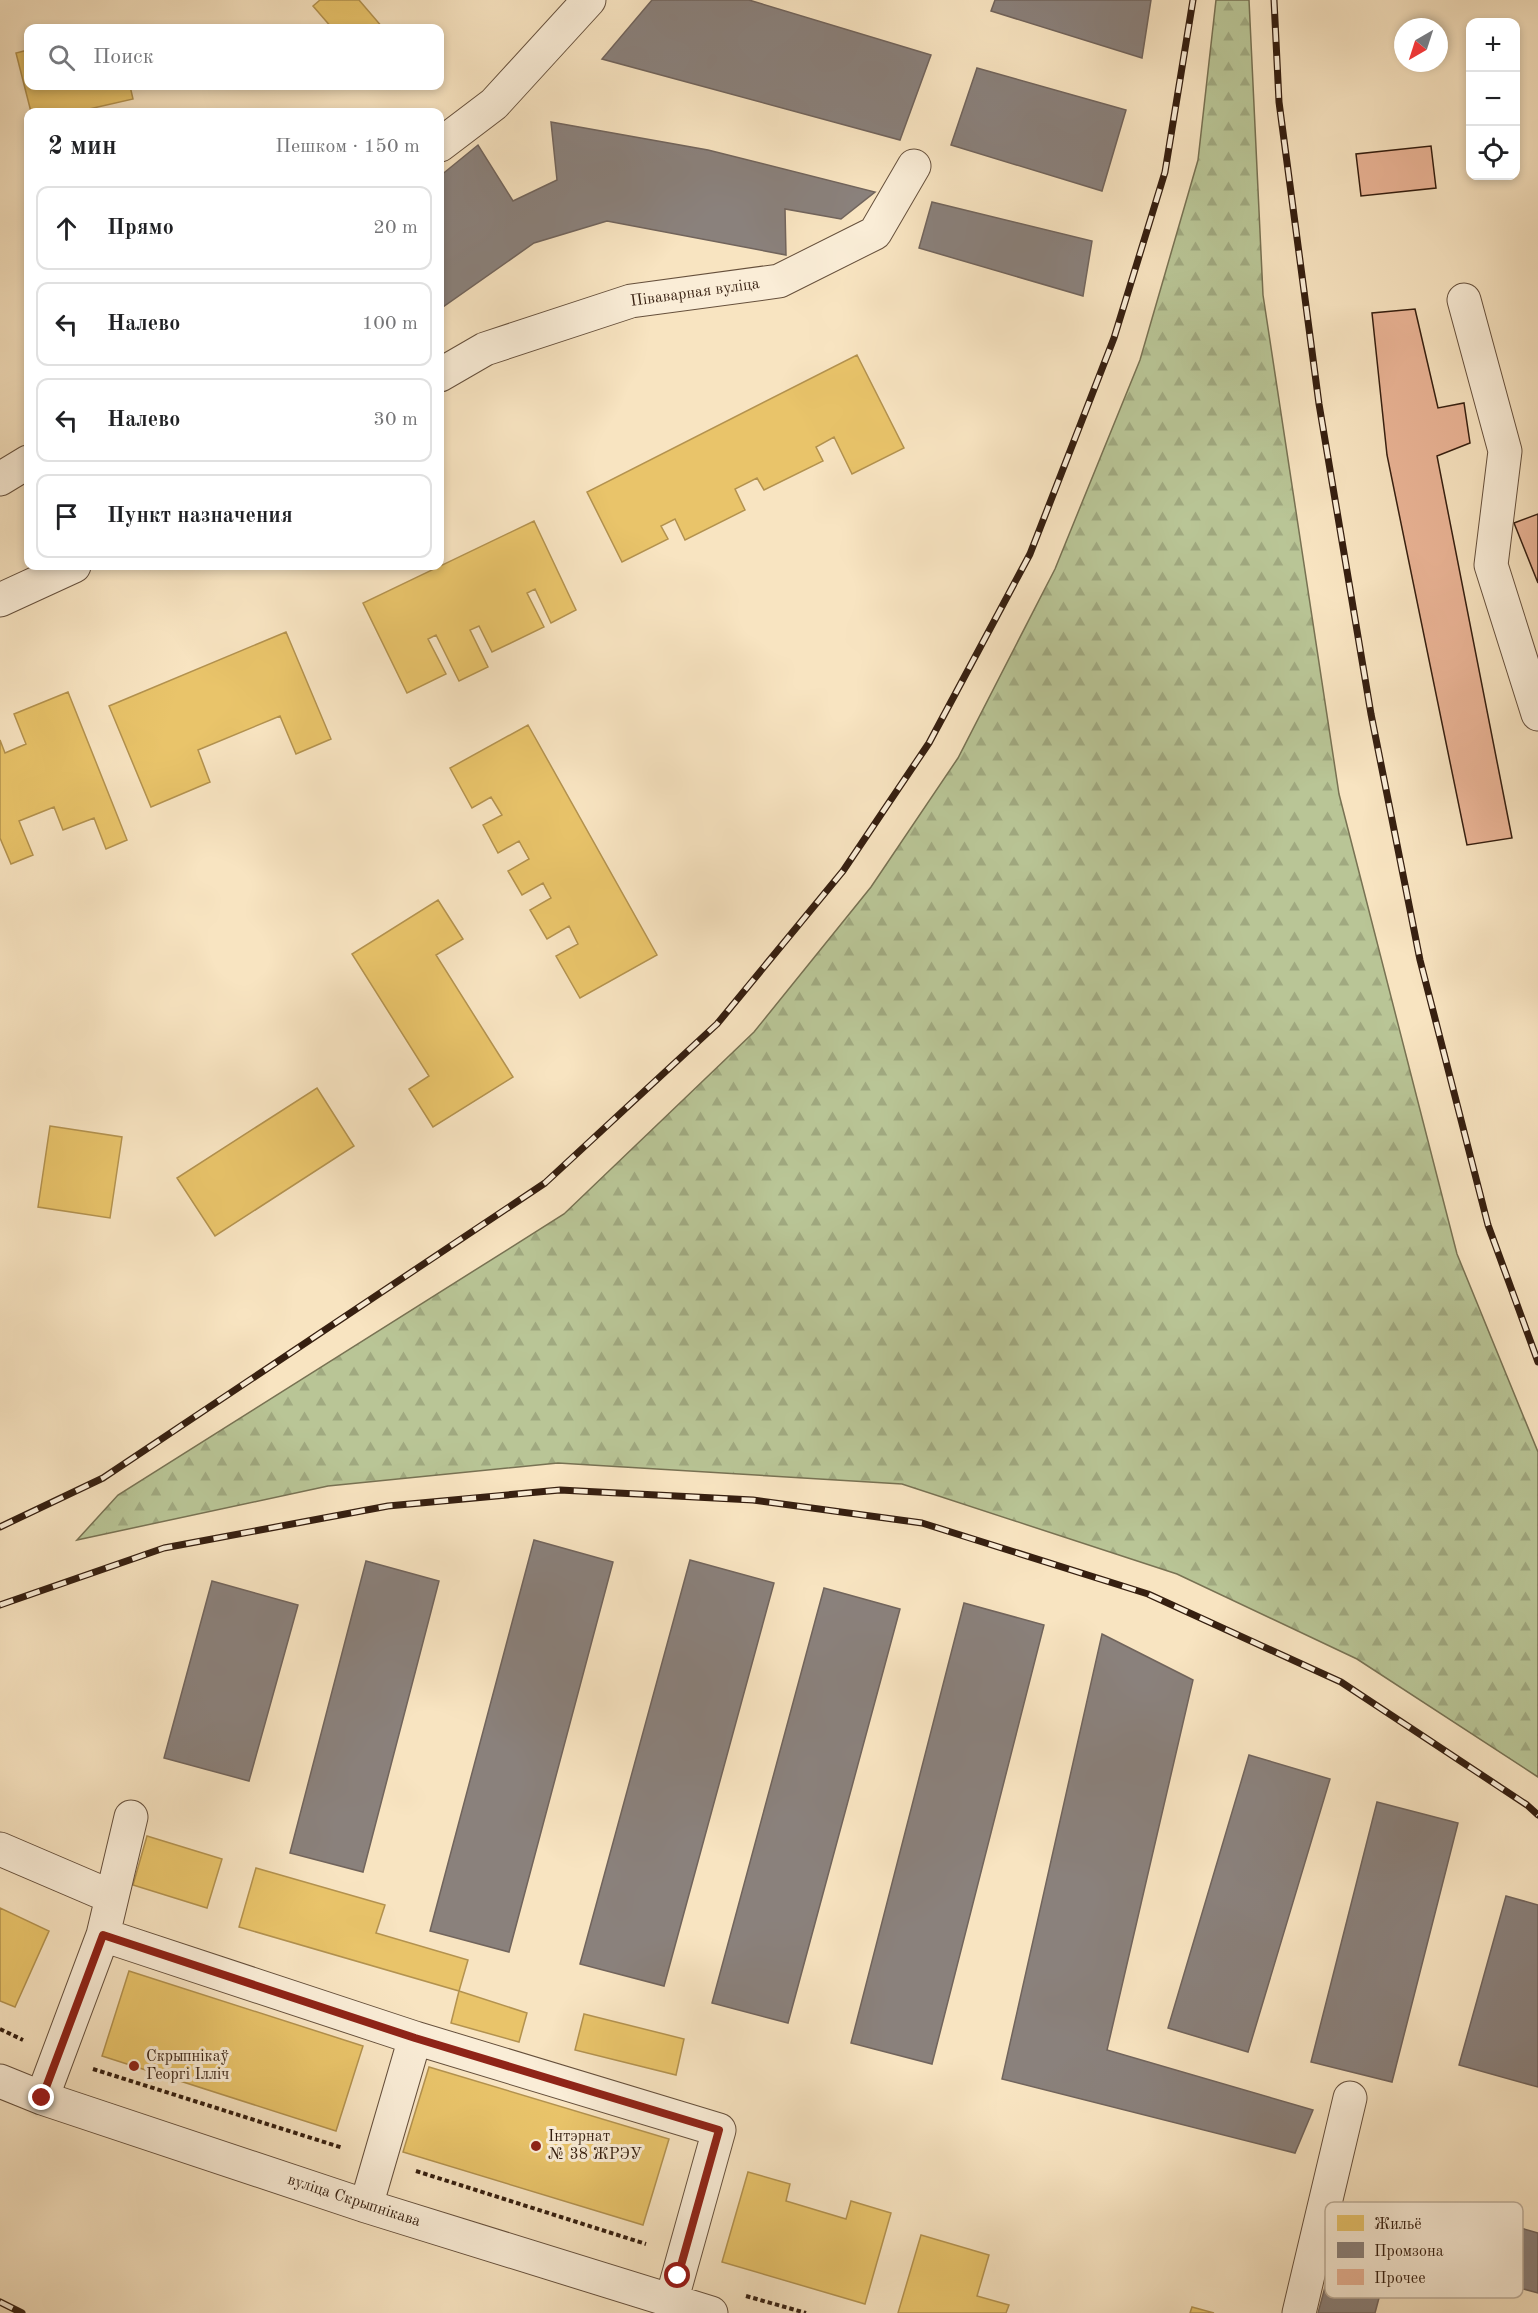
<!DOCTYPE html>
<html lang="ru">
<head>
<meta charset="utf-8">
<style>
	body { margin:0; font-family:"Old Standard TT",serif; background:#f6f6f6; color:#202124 }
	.controls { position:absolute; right:18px; top:18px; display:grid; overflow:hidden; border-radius:12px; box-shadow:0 3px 9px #0003 }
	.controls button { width:54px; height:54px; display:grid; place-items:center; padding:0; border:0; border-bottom:2px solid #e0e0e0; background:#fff; color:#202124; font:30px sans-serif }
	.compass { position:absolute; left:1394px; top:18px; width:54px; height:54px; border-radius:50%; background:#fff; box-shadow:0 3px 9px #0003; rotate:219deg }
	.stop { position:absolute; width:18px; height:18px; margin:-14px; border:4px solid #8f2418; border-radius:50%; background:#fff }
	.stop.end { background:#8f2418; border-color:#fff; box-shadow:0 2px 6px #0008 }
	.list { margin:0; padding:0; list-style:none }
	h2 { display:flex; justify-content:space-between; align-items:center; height:78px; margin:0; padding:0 24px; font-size:26px }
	h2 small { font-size:20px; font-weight:400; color:#757577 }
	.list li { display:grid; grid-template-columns:39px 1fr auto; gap:18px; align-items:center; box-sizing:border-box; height:84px; margin:0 12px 12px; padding:0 12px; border:2px solid #e0e0e0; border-radius:12px }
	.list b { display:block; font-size:22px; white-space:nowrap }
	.list em { font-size:20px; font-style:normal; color:#757577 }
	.icon { flex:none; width:33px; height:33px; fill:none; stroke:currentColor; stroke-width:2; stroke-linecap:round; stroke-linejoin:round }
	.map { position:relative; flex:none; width:1538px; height:2313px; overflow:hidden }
	.search { position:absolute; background:#fff; box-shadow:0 3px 9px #0003; left:24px; top:24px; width:420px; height:66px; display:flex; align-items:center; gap:15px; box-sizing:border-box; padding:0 21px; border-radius:12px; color:#757577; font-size:22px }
	.panel { position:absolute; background:#fff; box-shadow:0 3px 9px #0003; left:24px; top:108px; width:420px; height:462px; border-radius:12px }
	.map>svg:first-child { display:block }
	.forest { fill:url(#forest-firs); stroke:#787253; stroke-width:1.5 }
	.homes { fill:#e9c46a; stroke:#b3924f; stroke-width:1.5 }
	.industry { fill:#8a817c; stroke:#71645c; stroke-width:1.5 }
	.building { fill:#eab496; stroke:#361f10; stroke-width:1.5 }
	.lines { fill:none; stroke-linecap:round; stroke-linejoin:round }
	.minor-casing { stroke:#66503c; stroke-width:35 }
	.path { stroke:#361f10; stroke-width:4; stroke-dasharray:4.5 3; stroke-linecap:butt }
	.minor { stroke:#faedd7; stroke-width:33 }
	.rail-casing { stroke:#361f10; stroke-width:7 }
	.rail { stroke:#faedd7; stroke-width:4.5; stroke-dasharray:14; stroke-linecap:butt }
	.route { stroke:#8f2418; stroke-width:8 }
	.poi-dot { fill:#8f2418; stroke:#faedd7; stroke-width:2 }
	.labels { text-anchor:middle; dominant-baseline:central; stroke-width:6; stroke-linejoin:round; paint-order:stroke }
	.street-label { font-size:16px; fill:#361f10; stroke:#faedd7 }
	.poi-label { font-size:16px; fill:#361f10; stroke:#faedd7; text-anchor:start }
	.key { fill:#faedd7; stroke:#bfaf9b; stroke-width:1.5 }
	.key-label { font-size:16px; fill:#361f10 }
</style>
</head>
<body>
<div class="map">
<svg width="1538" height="2313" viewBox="0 0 1538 2313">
	<defs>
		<pattern id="forest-firs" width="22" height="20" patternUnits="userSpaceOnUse" patternTransform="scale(1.5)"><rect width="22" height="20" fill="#b9c596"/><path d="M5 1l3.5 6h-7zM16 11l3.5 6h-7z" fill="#a0a980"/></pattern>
	</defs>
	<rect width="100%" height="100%" fill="#f8e4c1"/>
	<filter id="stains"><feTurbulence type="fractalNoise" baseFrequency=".00333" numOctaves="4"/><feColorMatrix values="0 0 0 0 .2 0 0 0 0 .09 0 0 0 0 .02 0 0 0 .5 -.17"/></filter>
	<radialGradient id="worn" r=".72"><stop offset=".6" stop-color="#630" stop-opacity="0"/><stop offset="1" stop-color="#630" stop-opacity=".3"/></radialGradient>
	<!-- forest -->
	<path class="forest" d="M 1216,0 L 1249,0 L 1263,295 L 1339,794 L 1457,1254 L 1538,1452 L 1538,1777 L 1357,1659 L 1177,1574 L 902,1484 L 558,1463 L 328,1486 L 77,1540 L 118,1495 L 564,1214 L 754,1032 L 871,887 L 958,758 L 1055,569 L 1140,360 L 1198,160 Z"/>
	<!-- homes -->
	<path class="homes" d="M 320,0 L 359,0 L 383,28 L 332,28 L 313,6 Z
		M 28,50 L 28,86 L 130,86 L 133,99 L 76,112 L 31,112 L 16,53 Z
		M 857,355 L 904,448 L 852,474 L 834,437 L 816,447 L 823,461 L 764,490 L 757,478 L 735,489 L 745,510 L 685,540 L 675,519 L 661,526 L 668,539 L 622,562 L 587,492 Z
		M 534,521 L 576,610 L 551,623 L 535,589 L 527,593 L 544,627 L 492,652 L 479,626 L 470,630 L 488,667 L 459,681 L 436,635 L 428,639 L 446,674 L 407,693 L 363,603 Z
		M 286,632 L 331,739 L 296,754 L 280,716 L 198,750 L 210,782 L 151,807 L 109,706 Z
		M 68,692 L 127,840 L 106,849 L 94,818 L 63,830 L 54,807 L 19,821 L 33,855 L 11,864 L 0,838 L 0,740 L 5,753 L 26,744 L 14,714 Z
		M 528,725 L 657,955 L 580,998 L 556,956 L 578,944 L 569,926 L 547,939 L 530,910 L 551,898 L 543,883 L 522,895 L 508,871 L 529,859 L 519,841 L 498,853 L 483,825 L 502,815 L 491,797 L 472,808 L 450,768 Z
		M 438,900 L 463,939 L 436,955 L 513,1077 L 433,1127 L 409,1089 L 429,1076 L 352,954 Z
		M 317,1088 L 354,1146 L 215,1236 L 177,1178 Z
		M 50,1126 L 122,1137 L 110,1218 L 38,1207 Z
		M 147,1836 L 222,1859 L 207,1908 L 133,1885 Z
		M 256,1868 L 385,1905 L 376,1933 L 468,1960 L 459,1991 L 239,1927 Z
		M 0,1908 L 49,1931 L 15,2007 L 0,2001 Z
		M 129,1971 L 363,2046 L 336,2131 L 102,2056 Z
		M 459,1991 L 527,2013 L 519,2042 L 451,2023 Z
		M 584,2014 L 684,2039 L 676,2075 L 575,2050 Z
		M 429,2067 L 669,2139 L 643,2225 L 403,2152 Z
		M 748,2172 L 790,2184 L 786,2201 L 846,2219 L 851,2201 L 891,2213 L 865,2304 L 722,2262 Z
		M 921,2235 L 989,2255 L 977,2296 L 1009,2305 L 1006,2313 L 898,2313 Z
		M 1192,2307 L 1214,2313 L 1190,2313 Z"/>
	<!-- industry -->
	<path class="industry" d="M 652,0 L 749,0 L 931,55 L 900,140 L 602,59 Z
		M 995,0 L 1151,0 L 1142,58 L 991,11 Z
		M 977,68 L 1126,110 L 1102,191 L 951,145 Z
		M 551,122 L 708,150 L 875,192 L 841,219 L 785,209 L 786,255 L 607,221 L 534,243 L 440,309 L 440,176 L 478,145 L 513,201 L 557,180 Z
		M 932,202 L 1092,241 L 1083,296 L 919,248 Z
		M 534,1540 L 613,1562 L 509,1952 L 430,1931 Z
		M 690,1560 L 774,1583 L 664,1986 L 580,1964 Z
		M 366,1561 L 439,1581 L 363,1872 L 290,1853 Z
		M 212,1581 L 298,1605 L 249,1781 L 164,1758 Z
		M 824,1588 L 900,1609 L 788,2023 L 712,2003 Z
		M 964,1603 L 1044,1625 L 932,2064 L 851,2043 Z
		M 1102,1634 L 1193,1680 L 1107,2050 L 1313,2110 L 1295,2153 L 1002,2079 Z
		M 1249,1755 L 1330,1779 L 1248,2052 L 1168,2028 Z
		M 1377,1802 L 1458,1823 L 1392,2082 L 1311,2062 Z
		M 1506,1896 L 1538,1905 L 1538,2087 L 1459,2065 Z
		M 1434,2203 L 1538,2233 L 1538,2293 L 1418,2260 L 1422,2238 Z
		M 1344,2217 L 1422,2238 L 1418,2260 L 1391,2253 L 1375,2313 L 1318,2313 Z"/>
	<!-- building -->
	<path class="building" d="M 1431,146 L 1436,188 L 1361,196 L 1356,154 Z
		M 1415,309 L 1438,408 L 1464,403 L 1470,443 L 1437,456 L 1512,838 L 1467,845 L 1387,455 L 1372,313 Z
		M 1538,514 L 1538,583 L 1514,523 Z"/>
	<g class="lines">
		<defs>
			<path id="minor" d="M 440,145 L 494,104 L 589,0
				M 1464,300 L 1505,451 L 1491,565 L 1538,714
				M 440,375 L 485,349 L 631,301 L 779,281 L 875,233 L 914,166
				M 0,479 L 28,462
				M 0,600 L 74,566
				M 0,1849 L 112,1897
				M 103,1935 L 415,2038
				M 0,2081 L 42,2098 L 366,2206 L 711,2313
				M 42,2098 L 103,1935 L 131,1817
				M 366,2206 L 415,2038 L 719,2130 L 671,2302
				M 1299,2313 L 1350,2098"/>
		</defs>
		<!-- minor casing -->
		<use href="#minor" class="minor-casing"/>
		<!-- path -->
		<path class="path" d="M 0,2029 L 23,2040
			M 93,2069 L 343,2148
			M 416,2171 L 646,2244
			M 746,2296 L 806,2313"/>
		<!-- minor -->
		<use href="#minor" class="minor"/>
		<defs>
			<path id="rail" d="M 1274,0 L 1279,102 L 1319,404 L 1371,714 L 1420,960 L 1488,1225 L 1538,1362
				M 0,1527 L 103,1478 L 545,1183 L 717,1024 L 843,871 L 929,743 L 1030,554 L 1114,338 L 1165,172 L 1193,0
				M 0,1605 L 164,1548 L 388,1506 L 560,1490 L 753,1500 L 922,1523 L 1148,1594 L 1341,1682 L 1527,1805 L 1538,1815
				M 0,2302 L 22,2313"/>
		</defs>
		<!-- rail casing -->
		<use href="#rail" class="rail-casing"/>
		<!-- rail -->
		<use href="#rail" class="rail"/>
	</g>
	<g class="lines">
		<!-- route -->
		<path class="route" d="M 42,2098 L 103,1935 L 415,2038 L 719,2130 L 678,2276"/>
	</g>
	<!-- markers -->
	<g class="poi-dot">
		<circle cx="134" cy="2066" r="6"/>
		<circle cx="536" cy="2146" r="6"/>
	</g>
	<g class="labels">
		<!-- street labels -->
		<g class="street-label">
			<text transform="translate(695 293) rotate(-8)">Піваварная вуліца</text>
			<text transform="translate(354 2201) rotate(18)">вуліца Скрыпнікава</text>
		</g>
		<!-- poi labels -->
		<g class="poi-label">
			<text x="146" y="2057">Скрыпнікаў<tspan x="146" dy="18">Георгі Ілліч</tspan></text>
			<text x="548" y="2137">Інтэрнат<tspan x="548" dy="18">№ 38 ЖРЭУ</tspan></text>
		</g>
	</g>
	<!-- legend -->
	<rect x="1325" y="2202" width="198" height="96" rx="9" class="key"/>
	<rect x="1337" y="2215" width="27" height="16" fill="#e9c46a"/>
	<rect x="1337" y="2242" width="27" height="16" fill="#8a817c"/>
	<rect x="1337" y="2269" width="27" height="16" fill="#eab496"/>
	<g class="key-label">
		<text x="1374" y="2229">Жильё</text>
		<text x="1374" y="2256">Промзона</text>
		<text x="1374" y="2283">Прочее</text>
	</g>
	<rect width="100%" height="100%" filter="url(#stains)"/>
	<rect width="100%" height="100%" fill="url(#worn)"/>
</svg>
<div class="controls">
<button>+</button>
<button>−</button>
<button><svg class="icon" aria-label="locate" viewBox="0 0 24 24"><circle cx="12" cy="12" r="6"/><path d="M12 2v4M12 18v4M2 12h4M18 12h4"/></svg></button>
</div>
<svg class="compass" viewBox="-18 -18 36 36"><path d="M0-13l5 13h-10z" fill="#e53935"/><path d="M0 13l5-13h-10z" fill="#757577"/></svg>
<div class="stop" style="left:678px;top:2276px"></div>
<div class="stop end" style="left:42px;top:2098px"></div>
<div class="search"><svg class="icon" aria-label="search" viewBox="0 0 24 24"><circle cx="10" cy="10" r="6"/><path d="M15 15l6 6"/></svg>Поиск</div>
<section class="panel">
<h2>2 мин<small>Пешком · 150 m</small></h2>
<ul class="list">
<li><svg class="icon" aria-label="ahead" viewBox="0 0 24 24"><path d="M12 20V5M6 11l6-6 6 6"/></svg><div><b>Прямо</b></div><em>20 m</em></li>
<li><svg class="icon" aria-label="left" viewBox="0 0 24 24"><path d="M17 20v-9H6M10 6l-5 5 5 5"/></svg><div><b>Налево</b></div><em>100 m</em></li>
<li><svg class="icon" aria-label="left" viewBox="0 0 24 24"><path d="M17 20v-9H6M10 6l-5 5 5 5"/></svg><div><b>Налево</b></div><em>30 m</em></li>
<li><svg class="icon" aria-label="arrive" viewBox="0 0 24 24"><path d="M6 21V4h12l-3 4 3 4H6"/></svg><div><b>Пункт назначения</b></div></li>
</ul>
</section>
</div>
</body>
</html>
